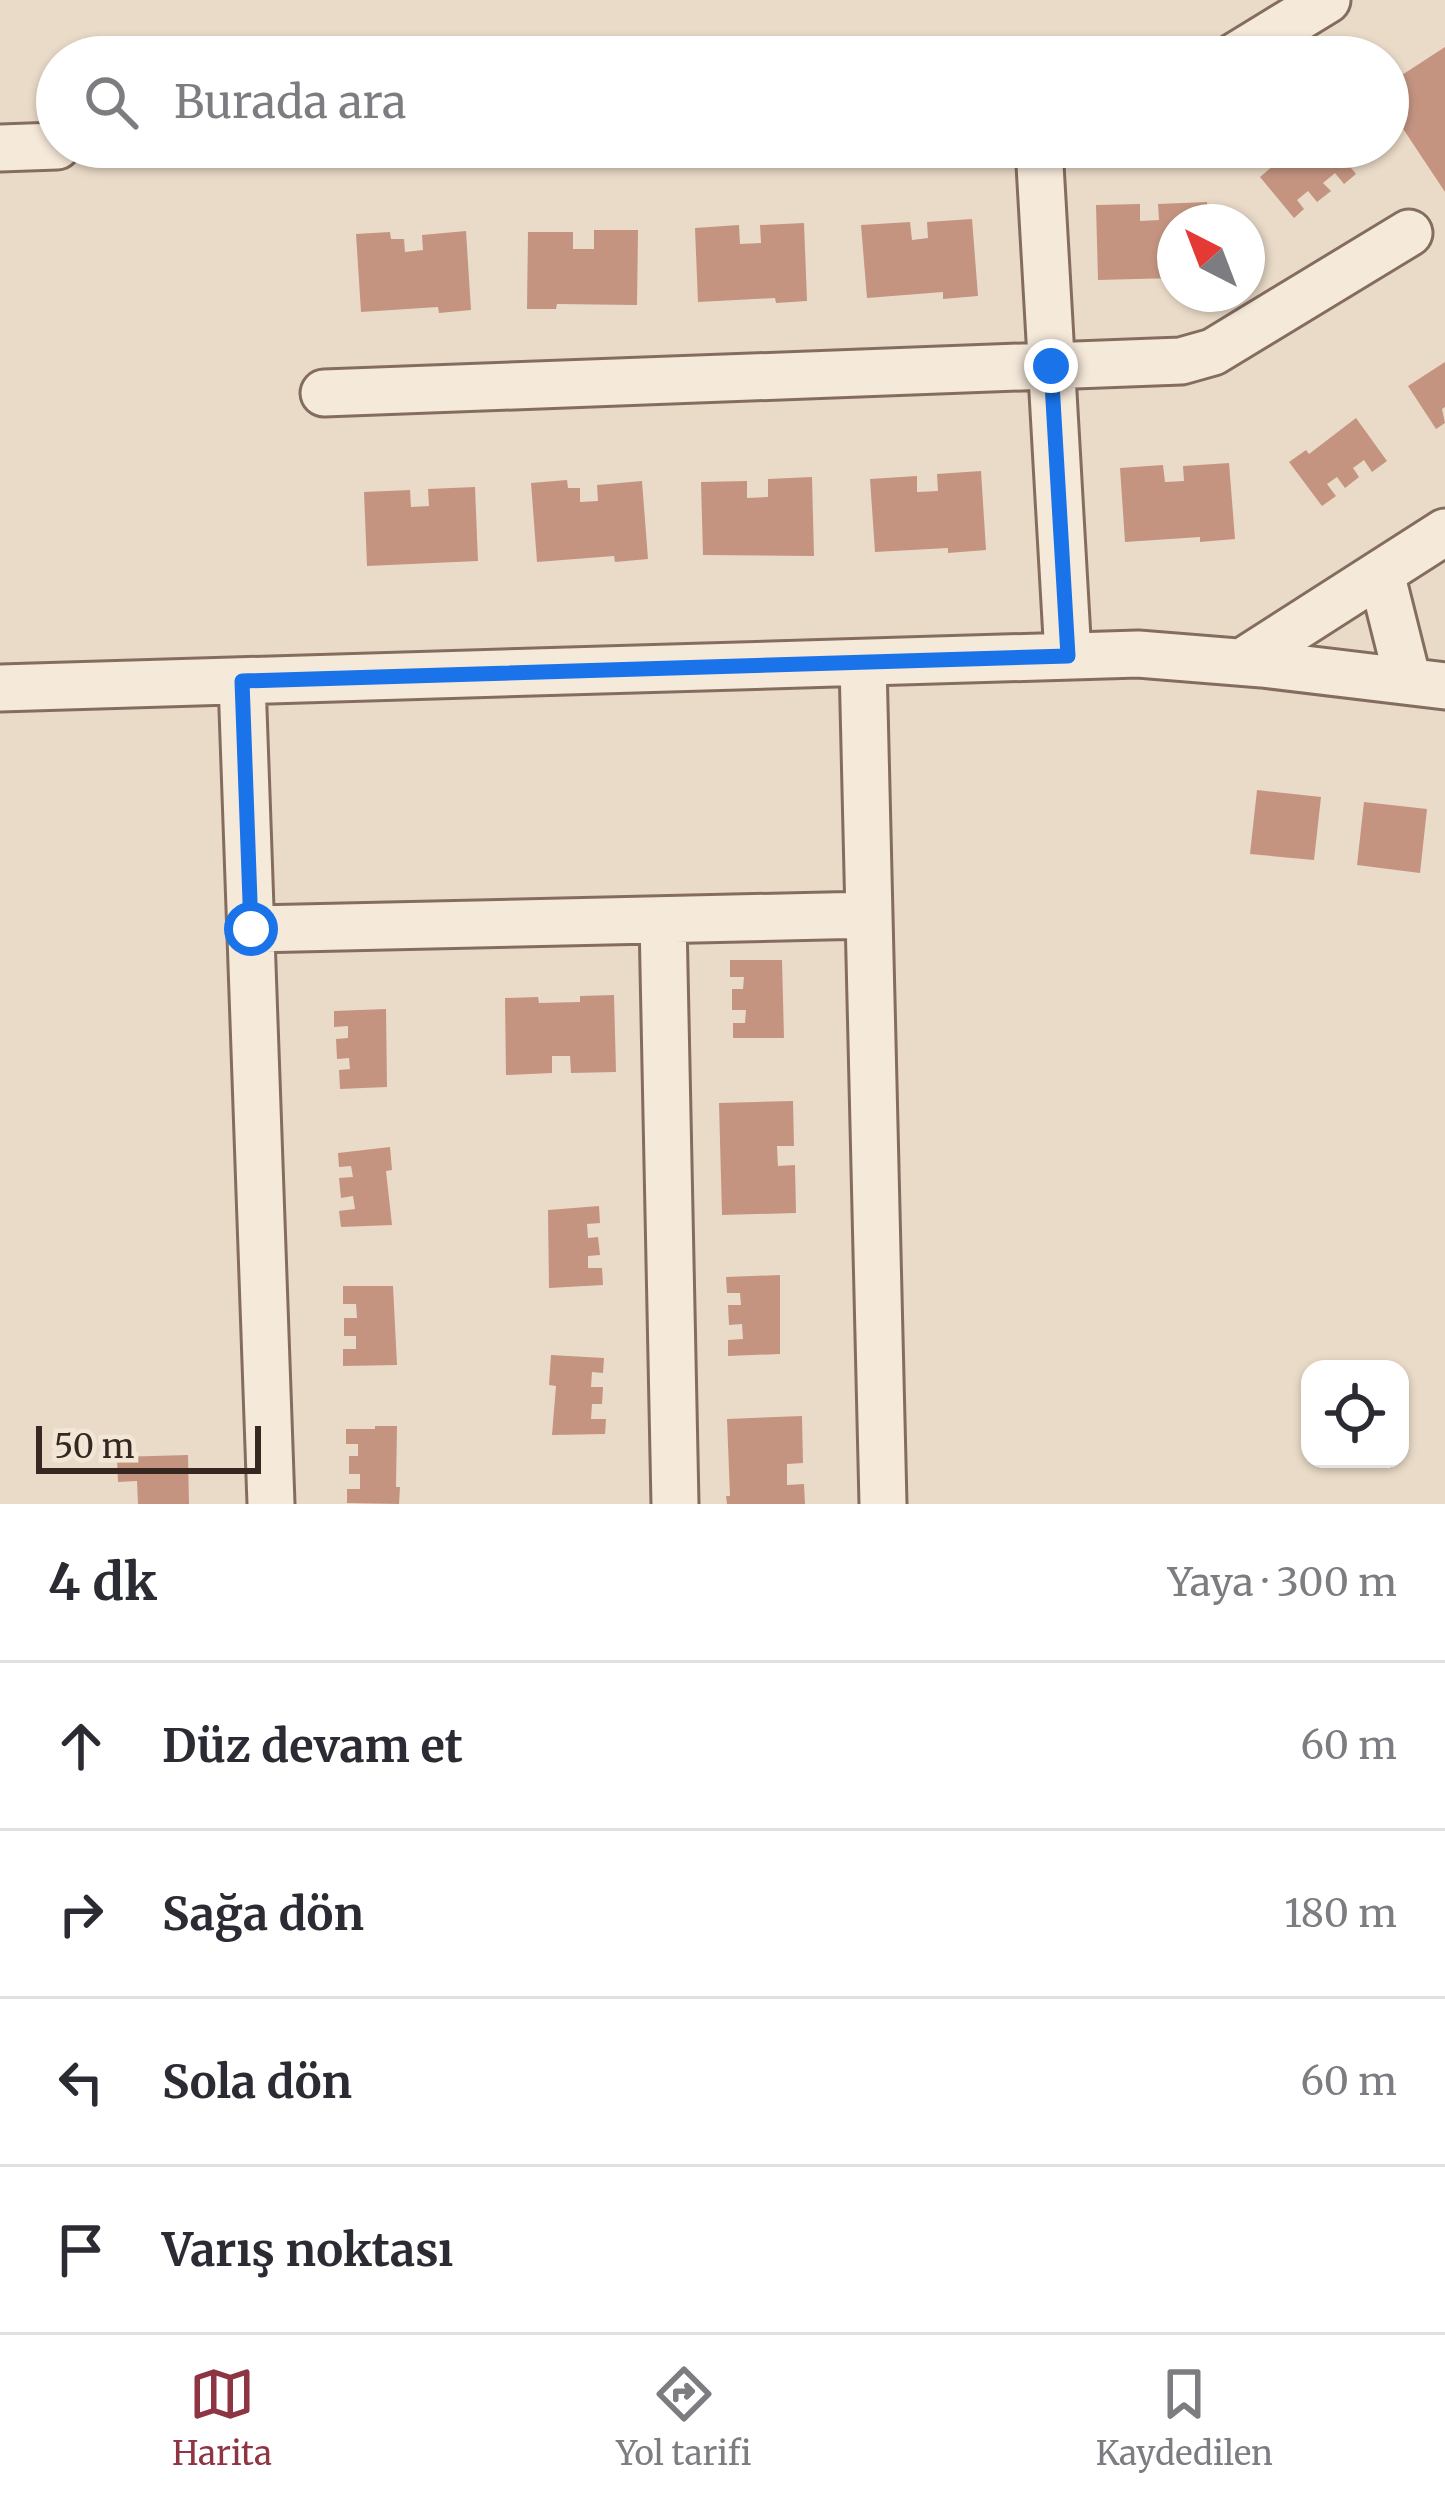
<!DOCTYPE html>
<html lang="tr">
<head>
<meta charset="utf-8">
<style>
	body { margin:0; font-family:Merriweather,serif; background:#f2f2f3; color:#2b2b33 }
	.controls { position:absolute; right:36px; bottom:36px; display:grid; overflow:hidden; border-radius:24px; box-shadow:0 3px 9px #0004 }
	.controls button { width:108px; height:108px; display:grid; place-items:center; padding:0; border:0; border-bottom:3px solid #e1e1e2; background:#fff; color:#2b2b33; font:60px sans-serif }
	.compass { position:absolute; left:1157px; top:204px; width:108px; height:108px; border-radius:50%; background:#fff; box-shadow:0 3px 9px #0004; rotate:318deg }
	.scale { position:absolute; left:36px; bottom:30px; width:225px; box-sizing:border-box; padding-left:12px; border:6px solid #362821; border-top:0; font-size:33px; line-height:42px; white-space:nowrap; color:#362821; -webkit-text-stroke:9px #f2e6d6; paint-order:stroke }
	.stop { position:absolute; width:36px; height:36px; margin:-27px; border:9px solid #1a73e8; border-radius:50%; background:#fff }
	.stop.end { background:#1a73e8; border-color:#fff; box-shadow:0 3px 12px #0008 }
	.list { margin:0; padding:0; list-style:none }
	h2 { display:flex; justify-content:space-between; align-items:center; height:156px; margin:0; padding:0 48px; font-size:51px }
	h2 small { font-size:39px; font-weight:400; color:#7c7c81 }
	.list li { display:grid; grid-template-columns:78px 1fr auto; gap:36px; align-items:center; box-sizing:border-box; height:168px; padding:0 48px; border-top:3px solid #e1e1e2 }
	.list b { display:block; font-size:45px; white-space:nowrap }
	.list em { font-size:39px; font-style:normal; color:#7c7c81 }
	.icon { flex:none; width:66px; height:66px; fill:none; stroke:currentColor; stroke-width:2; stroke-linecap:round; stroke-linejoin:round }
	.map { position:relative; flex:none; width:1445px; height:1504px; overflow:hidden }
	.search { position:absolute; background:#fff; box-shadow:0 3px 9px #0004; left:36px; right:36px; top:36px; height:132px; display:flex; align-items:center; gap:30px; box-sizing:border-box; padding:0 42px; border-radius:66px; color:#7c7c81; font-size:45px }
	.sheet { height:828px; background:#fff }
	nav { display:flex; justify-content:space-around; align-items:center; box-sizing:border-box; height:168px; border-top:3px solid #e1e1e2; background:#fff; font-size:33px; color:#7c7c81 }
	nav a { display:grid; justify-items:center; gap:6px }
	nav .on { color:#8d3542 }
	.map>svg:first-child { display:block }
	.building { fill:#c49481 }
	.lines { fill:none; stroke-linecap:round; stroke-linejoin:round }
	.minor-casing { stroke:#846d5f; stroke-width:51 }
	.minor { stroke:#f5e9da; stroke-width:45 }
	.route { stroke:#1a73e8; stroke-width:15 }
</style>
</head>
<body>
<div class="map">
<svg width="1445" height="1504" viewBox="0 0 1445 1504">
	<rect width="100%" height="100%" fill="#eadbc8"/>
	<!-- building -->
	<path class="building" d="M 1445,47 L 1445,192 L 1388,106 L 1388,84 Z
		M 1307,147 L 1344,147 L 1338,152 L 1356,174 L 1344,184 L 1335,173 L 1323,183 L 1331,191 L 1317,202 L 1308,191 L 1297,200 L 1304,209 L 1294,218 L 1260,177 L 1282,158 L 1286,164 Z
		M 1207,202 L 1208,222 L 1175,222 L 1175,278 L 1098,280 L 1096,205 L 1140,204 L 1140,221 L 1159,220 L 1158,204 Z
		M 972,219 L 978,296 L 943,299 L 943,292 L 867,298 L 861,225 L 910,222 L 912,240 L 928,238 L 927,222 Z
		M 804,223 L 807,301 L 776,303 L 775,298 L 698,302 L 695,228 L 739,225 L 740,244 L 761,243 L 760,225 Z
		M 594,230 L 638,230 L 637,305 L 557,304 L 556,309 L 527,309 L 528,232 L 573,232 L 573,249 L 594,249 Z
		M 466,231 L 471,310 L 439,313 L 438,307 L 361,312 L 356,234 L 390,232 L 391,239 L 404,239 L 405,252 L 423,250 L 422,235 Z
		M 1445,362 L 1445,407 L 1442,409 L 1445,423 L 1436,429 L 1408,386 Z
		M 1356,418 L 1387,461 L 1372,472 L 1364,460 L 1353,468 L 1359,477 L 1345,488 L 1337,477 L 1327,484 L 1336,496 L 1322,506 L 1289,462 L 1306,450 L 1309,454 Z
		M 1229,463 L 1235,539 L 1200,542 L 1200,537 L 1125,542 L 1120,468 L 1163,465 L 1165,482 L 1184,481 L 1183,466 Z
		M 981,471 L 986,550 L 948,553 L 948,548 L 875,552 L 870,479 L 917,476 L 917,492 L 938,491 L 937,474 Z
		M 812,477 L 814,556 L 703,555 L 701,482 L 747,481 L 747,498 L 768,497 L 768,479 Z
		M 567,480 L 568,488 L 580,488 L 580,502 L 598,501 L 597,485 L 642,481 L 648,559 L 615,562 L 614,556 L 537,562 L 531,483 Z
		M 475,487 L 478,561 L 367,566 L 364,492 L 410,490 L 411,507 L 429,506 L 428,489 Z
		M 1257,790 L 1321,797 L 1314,860 L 1250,854 Z
		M 1364,802 L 1427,809 L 1420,873 L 1357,865 Z
		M 730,960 L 782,960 L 784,1038 L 733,1038 L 733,1023 L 745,1023 L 746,1010 L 732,1010 L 732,989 L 743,989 L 744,977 L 730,977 Z
		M 614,995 L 616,1072 L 571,1073 L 570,1056 L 552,1056 L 552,1073 L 506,1075 L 505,998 L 538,997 L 539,1003 L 580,1002 L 580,996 Z
		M 386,1009 L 387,1087 L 340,1089 L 339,1070 L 350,1069 L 349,1058 L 337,1059 L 336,1039 L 348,1038 L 348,1026 L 334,1027 L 334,1011 Z
		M 793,1101 L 794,1146 L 777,1146 L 778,1166 L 795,1165 L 796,1213 L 722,1215 L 719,1103 Z
		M 390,1147 L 392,1170 L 386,1171 L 392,1225 L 341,1227 L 339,1211 L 355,1209 L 353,1196 L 341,1198 L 339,1178 L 353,1177 L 351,1166 L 339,1167 L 338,1153 Z
		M 599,1206 L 600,1223 L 587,1224 L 588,1238 L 598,1237 L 600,1255 L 588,1256 L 588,1268 L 602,1268 L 603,1285 L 549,1288 L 548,1210 Z
		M 780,1275 L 780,1354 L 728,1356 L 728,1340 L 743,1339 L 742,1324 L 729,1325 L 728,1305 L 741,1305 L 740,1293 L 727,1293 L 726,1277 Z
		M 343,1286 L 393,1286 L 397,1365 L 343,1366 L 343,1349 L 356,1349 L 356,1336 L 344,1336 L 344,1318 L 357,1318 L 356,1304 L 343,1304 Z
		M 551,1355 L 604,1358 L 603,1373 L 592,1372 L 591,1387 L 603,1387 L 602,1404 L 592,1404 L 591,1419 L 606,1419 L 605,1434 L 552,1435 L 556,1386 L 549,1385 Z
		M 802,1416 L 803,1463 L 787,1464 L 787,1485 L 804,1484 L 805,1504 L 727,1504 L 726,1496 L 730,1496 L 727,1419 Z
		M 375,1426 L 397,1426 L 396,1487 L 400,1487 L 399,1504 L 347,1503 L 347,1489 L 360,1489 L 360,1474 L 349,1474 L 349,1456 L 358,1456 L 358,1444 L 346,1444 L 346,1429 L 375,1429 Z
		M 188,1455 L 189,1504 L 138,1504 L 137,1481 L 118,1482 L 117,1457 Z"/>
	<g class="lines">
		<defs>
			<path id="minor" d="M 1234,57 L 1327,0
				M 1039,147 L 1068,656
				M 0,148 L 57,146
				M 324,393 L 1181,361 L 1213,352 L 1409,233
				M 1381,573 L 1408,681
				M 1242,662 L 1445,532
				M 863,663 L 883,1504
				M 242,681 L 271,1504
				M 0,688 L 1138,654 L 1262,664 L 1445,686
				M 663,920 L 675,1504
				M 251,929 L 869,915"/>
		</defs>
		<!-- minor casing -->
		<use href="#minor" class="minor-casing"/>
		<!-- minor -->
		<use href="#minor" class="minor"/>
	</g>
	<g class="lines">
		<!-- route -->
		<path class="route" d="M 251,929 L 242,681 L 1068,656 L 1051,366"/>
	</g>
</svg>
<div class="controls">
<button><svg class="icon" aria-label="locate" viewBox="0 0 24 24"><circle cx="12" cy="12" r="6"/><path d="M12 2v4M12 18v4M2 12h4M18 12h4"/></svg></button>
</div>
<svg class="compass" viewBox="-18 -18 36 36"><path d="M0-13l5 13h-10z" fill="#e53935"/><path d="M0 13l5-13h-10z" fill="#7c7c81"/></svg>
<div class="scale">50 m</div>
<div class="stop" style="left:251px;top:929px"></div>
<div class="stop end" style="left:1051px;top:366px"></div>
<div class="search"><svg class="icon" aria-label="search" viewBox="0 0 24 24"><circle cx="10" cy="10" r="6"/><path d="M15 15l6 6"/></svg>Burada ara</div>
</div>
<section class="sheet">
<h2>4 dk<small>Yaya · 300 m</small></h2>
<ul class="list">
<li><svg class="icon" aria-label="ahead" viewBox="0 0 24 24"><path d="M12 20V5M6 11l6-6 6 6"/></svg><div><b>Düz devam et</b></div><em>60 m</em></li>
<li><svg class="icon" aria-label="right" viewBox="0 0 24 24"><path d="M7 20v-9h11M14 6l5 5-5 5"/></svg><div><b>Sağa dön</b></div><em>180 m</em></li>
<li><svg class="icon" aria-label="left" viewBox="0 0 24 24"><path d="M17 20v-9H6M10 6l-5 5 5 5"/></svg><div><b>Sola dön</b></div><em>60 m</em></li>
<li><svg class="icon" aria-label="arrive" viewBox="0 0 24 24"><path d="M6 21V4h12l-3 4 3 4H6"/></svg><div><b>Varış noktası</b></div></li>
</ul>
</section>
<nav>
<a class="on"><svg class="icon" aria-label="map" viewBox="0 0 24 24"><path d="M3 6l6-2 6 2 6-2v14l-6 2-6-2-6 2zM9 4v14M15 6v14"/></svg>Harita</a>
<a><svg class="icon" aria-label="directions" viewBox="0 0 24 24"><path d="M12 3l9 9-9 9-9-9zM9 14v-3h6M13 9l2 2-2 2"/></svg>Yol tarifi</a>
<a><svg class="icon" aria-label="saved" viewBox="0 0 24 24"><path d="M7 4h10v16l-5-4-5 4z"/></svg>Kaydedilen</a>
</nav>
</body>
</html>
